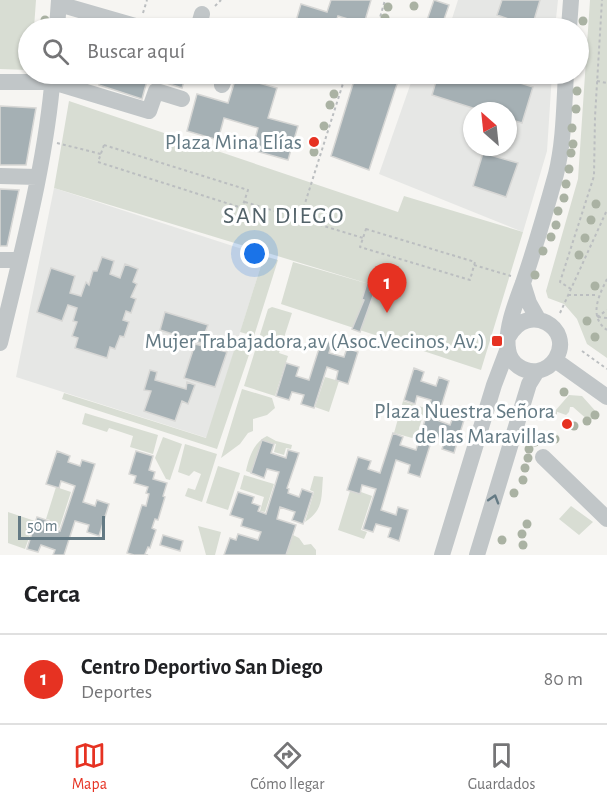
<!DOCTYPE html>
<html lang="es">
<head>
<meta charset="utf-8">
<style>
	body { margin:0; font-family:"Alegreya Sans",sans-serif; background:#f6f6f6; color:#202124 }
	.compass { position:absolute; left:463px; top:102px; width:54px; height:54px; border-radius:50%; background:#fff; box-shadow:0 2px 4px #0004; rotate:333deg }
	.scale { position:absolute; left:18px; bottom:15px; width:87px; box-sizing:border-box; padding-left:6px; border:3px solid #647a84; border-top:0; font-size:16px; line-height:21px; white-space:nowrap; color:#647a84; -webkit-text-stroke:4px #fff; paint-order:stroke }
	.you { position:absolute; left:255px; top:254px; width:21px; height:21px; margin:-15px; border:4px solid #fff; border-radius:50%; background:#1a73e8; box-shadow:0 0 0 9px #1a73e833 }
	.badge { display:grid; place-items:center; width:39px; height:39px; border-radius:50%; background:#e63222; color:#fff; font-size:20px; font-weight:700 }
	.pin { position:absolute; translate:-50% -50px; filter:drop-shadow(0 2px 3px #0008) }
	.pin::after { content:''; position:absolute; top:32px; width:21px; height:18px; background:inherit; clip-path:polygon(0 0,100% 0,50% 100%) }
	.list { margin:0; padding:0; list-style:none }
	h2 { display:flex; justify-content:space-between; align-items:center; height:78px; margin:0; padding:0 24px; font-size:26px }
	h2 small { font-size:20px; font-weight:400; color:#757577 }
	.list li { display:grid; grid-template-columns:39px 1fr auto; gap:18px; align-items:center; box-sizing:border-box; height:90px; padding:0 24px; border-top:2px solid #e0e0e0 }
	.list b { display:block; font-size:22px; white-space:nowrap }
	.list p { margin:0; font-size:20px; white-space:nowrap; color:#757577 }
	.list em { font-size:20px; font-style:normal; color:#757577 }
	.icon { flex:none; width:33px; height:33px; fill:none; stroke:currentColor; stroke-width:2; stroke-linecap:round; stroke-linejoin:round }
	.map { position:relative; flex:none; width:607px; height:555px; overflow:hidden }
	.search { position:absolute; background:#fff; box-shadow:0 2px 4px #0004; left:18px; right:18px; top:18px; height:66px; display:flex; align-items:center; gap:15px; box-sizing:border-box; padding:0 21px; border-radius:33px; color:#757577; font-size:22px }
	.sheet { height:168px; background:#fff }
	nav { display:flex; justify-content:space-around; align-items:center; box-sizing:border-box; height:84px; border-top:2px solid #e0e0e0; background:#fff; font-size:16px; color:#757577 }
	nav a { display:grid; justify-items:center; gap:3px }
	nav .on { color:#e63222 }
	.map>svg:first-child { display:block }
	.built { fill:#e6e7e5; fill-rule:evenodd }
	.green { fill:#d8ddd3 }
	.building { fill:#a5b0b4; stroke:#d7d7d5; stroke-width:1.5 }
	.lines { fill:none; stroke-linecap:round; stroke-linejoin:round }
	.path { stroke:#bbbec0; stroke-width:2; stroke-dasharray:3 3; stroke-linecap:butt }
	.minor { stroke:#c1c6c8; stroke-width:16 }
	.tree { fill:#aab2a3 }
	.oneway { stroke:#647a84 }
	.poi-dot { fill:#e63222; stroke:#fff; stroke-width:2 }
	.labels { text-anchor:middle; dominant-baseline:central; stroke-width:6; stroke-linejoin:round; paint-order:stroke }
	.poi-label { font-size:22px; fill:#647a84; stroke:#fff; text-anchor:end }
	.neighbourhood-label { font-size:24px; letter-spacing:1.5px; fill:#526269; stroke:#fff }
</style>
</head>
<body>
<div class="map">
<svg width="607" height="555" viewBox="0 0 607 555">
	<rect width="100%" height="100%" fill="#f6f5f2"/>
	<!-- built -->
	<path class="built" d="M 458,0 L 558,0 L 555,28 L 449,28 Z
		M 414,74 L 552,74 L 547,151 L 523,232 L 379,174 ZM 472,111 L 508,111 L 508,147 L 472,147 Z
		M 54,188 L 264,256 L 207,438 L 16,377 Z"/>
	<!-- green -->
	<path class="green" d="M 0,0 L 36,0 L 34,28 L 28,28 L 28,70 L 0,69 Z
		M 590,0 L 607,0 L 607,358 L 587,344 L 577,319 L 564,304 L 548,298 L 546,291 L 578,179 Z
		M 69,101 L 398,212 L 404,196 L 523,232 L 481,370 L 281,304 L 293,262 L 376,286 L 54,188 Z
		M 264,256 L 278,260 L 254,336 L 240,332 Z
		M 272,307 L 292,313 L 279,353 L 288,356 L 275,396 L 244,386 L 268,309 Z
		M 238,338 L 253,343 L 217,449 L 62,399 L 64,393 L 206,438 Z
		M 325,377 L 339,381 L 329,412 L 315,407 Z
		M 242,389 L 272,398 L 275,408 L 267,415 L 253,419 L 253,431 L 248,433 L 240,444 L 221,458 Z
		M 569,395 L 582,396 L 599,415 L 589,421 L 573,407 L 570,407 L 569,412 L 566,415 L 555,411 Z
		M 403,401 L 425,408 L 416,439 L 394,433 Z
		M 85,413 L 158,435 L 153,454 L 130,447 L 133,436 L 109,428 L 107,432 L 82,424 Z
		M 267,436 L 276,441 L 292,445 L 291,449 L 286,448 L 284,455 L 274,452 L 276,444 L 262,440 L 251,473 L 246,471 C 249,457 254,442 267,436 Z
		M 163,437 L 182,444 L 170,480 L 166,479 L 155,458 Z
		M 185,444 L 217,454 L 202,502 L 185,496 L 188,488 L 195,490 L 201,474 L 194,471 L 189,476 L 178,472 Z
		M 218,466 L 240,473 L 228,510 L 206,503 Z
		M 244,475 L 274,484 L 265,512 L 260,511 L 264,497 L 240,489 Z
		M 314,476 L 323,477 C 321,499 324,509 305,522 L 314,492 L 310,490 Z
		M 56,487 L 71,492 L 59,529 L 48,525 L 50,520 L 46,519 Z
		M 350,491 L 359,494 L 361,492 L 372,496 L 361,530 L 367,532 L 364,539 L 338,530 Z
		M 571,506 L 593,522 L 579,535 L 559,519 Z
		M 8,512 L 35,521 L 25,549 L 8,543 Z
		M 198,526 L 221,532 L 215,555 L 206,555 Z
		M 293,535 L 299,538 L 304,545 L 311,544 L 316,550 L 316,555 L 286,555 Z"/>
	<!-- building -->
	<path class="building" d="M 331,0 L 371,0 L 364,24 L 338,16 L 334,28 L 294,28 L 301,4 L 327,12 Z
		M 434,0 L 449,5 L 441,28 L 425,26 Z
		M 502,0 L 540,0 L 532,27 L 497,15 Z
		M 84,16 L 120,28 L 80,28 Z
		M 102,74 L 186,74 L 182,88 L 148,77 L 142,99 L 99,85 Z
		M 356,74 L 376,74 L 398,81 L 369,170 L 331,156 Z
		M 438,74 L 491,74 L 533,87 L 522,123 L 508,119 L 508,111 L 482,111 L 432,95 Z
		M 236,77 L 277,88 L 268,118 L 298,126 L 288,160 L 252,150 L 258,128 L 224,118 L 218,140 L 187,131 L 197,94 L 228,103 Z
		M 0,106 L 36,108 L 26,165 L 0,165 Z
		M 483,153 L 518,163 L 506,197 L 473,186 Z
		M 0,189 L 19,190 L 7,246 L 0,246 Z
		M 102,257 L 114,261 L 110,274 L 120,278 L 125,264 L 138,269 L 133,282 L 137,284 L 131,297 L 136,299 L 131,313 L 126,311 L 123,320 L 129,322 L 124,337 L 120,336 L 115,349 L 110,347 L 107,358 L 75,348 L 78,338 L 72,336 L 77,322 L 73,321 L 77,308 L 68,305 L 62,321 L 37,312 L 51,268 L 75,276 L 70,293 L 81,296 L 86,282 L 89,285 L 93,271 L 97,271 Z
		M 367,283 L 372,284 L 370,291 L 374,293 L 360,332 L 352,329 L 364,300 L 362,299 Z
		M 165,312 L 208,325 L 201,343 L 160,330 Z
		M 322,339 L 332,343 L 329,353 L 344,357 L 347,348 L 358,352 L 348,384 L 336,380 L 338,371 L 327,367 L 314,408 L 301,404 L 304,395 L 292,392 L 289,400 L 276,396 L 286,363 L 299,367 L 296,376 L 309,380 Z
		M 195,344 L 227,352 L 215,387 L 184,378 Z
		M 414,368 L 424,372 L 421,381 L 436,386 L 439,377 L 449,381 L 437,420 L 450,425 L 453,417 L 464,420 L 454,453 L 442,449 L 445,440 L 433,436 L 420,477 L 408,473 L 410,465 L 396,460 L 381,510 L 396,515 L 398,507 L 408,510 L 399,541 L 388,537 L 391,528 L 376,524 L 373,532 L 363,529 L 376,489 L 362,485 L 360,494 L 347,490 L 358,457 L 371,461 L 368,469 L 380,473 L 393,433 L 403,437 L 400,445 L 416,450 L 431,400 L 417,396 L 415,404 L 404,400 Z
		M 150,370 L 157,372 L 155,380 L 186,389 L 187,382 L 195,385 L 188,404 L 182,401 L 175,421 L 144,411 L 151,391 L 144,390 Z
		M 262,440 L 274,444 L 271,453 L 286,458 L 288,450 L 299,453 L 287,488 L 289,489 L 288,493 L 299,497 L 302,489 L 313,493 L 303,524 L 292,520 L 295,512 L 280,507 L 277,519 L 296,525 L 286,555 L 224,555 L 230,538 L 236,540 L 238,534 L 258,540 L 261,532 L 241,526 L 243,519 L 230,515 L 238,492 L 254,497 L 252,503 L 260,506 L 258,511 L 266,514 L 279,472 L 267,469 L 264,478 L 251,473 Z
		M 57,451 L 70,456 L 68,462 L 80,466 L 82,460 L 95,464 L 83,502 L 95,506 L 97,500 L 109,504 L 99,536 L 87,532 L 89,525 L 75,521 L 64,555 L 53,555 L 55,550 L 41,545 L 38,552 L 27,549 L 37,517 L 49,521 L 47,527 L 60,531 L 75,486 L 61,481 L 59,488 L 46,484 Z
		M 136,451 L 153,456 L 149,470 L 155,472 L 153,479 L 167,483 L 163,496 L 165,497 L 158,520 L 155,519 L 152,528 L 156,530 L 150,548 L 148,547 L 145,554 L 148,555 L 134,555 L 127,553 L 142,505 L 146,506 L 149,494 L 146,493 L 148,487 L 134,483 L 136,476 L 129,474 Z
		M 163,535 L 183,541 L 180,551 L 160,545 Z"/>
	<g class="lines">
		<!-- path -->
		<path class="path" d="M 215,6 L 221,0
			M 143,13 L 147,0
			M 377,28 L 385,0
			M 597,81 L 607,83
			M 57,143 L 101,154
			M 104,145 L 248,190 L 242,208 L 98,162 Z
			M 245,202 L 363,238
			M 300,219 L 346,74
			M 366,229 L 475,262 L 470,280 L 360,247 Z
			M 474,265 L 511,276
			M 607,279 C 599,295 588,317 607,330
			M 571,289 L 560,282 L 594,176 L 595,117 L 602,0
			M 568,295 L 598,295
			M 560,313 L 607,210
			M 597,317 L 607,310
			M 598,317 L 607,318
			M 582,351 L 607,369"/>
		<!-- minor -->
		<path class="minor" d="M 59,4 L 142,28
			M 57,28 L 59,0
			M 198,28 L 202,14
			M 569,28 L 571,0
			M 0,82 L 53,82 L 149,111 L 156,91 L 182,99
			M 222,85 L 226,74
			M 0,176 L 37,177
			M 0,260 L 19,260
			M 523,284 L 529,303 L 538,319
			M 509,336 C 528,301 574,328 556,358 C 552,365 546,369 538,371 C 524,373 510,364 508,349 C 505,329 516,302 523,283 C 535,248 546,210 556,174 C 564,142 564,106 566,74
			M 0,343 C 21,254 46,164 53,74
			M 555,360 L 607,397
			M 543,457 L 607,519
			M 442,555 L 494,385 L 508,348
			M 477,555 L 529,384 L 537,371"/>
	</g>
	<!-- trees -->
	<g class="tree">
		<circle cx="414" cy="6" r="4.5"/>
		<circle cx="388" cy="7" r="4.5"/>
		<circle cx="385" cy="18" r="4.5"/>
		<circle cx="45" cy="20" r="4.5"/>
		<circle cx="583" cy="21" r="4.5"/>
		<circle cx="577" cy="91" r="4.5"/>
		<circle cx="334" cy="94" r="4.5"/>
		<circle cx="330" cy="105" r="4.5"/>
		<circle cx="576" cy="109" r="4.5"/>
		<circle cx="324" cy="126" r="4.5"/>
		<circle cx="572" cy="128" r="4.5"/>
		<circle cx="573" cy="144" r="4.5"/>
		<circle cx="314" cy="152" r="4.5"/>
		<circle cx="571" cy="153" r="4.5"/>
		<circle cx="569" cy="169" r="4.5"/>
		<circle cx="566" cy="184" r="4.5"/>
		<circle cx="564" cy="198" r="4.5"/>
		<circle cx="596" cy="204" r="4.5"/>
		<circle cx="558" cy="211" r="4.5"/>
		<circle cx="591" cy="220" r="4.5"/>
		<circle cx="556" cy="225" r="4.5"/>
		<circle cx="551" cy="237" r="4.5"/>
		<circle cx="585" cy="238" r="4.5"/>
		<circle cx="543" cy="251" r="4.5"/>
		<circle cx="579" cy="255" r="4.5"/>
		<circle cx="535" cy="275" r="4.5"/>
		<circle cx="595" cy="286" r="4.5"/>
		<circle cx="587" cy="321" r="4.5"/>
		<circle cx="595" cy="337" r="4.5"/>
		<circle cx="564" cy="392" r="4.5"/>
		<circle cx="552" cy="413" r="4.5"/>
		<circle cx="595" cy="415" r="4.5"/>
		<circle cx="587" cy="421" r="4.5"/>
		<circle cx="574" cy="426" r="4.5"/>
		<circle cx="555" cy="439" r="4.5"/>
		<circle cx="535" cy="442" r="4.5"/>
		<circle cx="529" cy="449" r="4.5"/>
		<circle cx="528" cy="458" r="4.5"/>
		<circle cx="525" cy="468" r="4.5"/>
		<circle cx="523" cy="480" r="4.5"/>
		<circle cx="514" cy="493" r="4.5"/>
		<circle cx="527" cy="524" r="4.5"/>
		<circle cx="522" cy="534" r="4.5"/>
		<circle cx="502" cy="540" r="4.5"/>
		<circle cx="523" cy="545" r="4.5"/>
	</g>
	<!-- one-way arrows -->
	<defs><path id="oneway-chevron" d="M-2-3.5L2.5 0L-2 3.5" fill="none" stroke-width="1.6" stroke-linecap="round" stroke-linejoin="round" transform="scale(1.5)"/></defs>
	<use class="oneway" href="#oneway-chevron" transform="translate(494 499) rotate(-73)"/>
	<!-- markers -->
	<g class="poi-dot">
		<circle cx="314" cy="142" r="6"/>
		<rect x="491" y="335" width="12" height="12" rx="3"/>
		<circle cx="567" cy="424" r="6"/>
	</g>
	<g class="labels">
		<!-- poi labels -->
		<g class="poi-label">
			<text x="302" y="142">Plaza Mina Elías</text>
			<text x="485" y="341">Mujer Trabajadora,av (Asoc.Vecinos, Av.)</text>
			<text x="555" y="411">Plaza Nuestra Señora<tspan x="555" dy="25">de las Maravillas</tspan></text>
		</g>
		<!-- neighbourhood labels -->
		<g class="neighbourhood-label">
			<text x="284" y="216">SAN DIEGO</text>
		</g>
	</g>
</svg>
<svg class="compass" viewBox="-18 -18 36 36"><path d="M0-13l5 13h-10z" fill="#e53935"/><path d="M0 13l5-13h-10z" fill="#757577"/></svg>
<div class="scale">50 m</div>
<div class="you"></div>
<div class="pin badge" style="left:387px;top:313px">1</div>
<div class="search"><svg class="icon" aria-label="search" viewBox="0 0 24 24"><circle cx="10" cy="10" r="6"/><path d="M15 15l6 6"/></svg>Buscar aquí</div>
</div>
<section class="sheet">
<h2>Cerca<small></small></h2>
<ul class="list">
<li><span class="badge">1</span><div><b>Centro Deportivo San Diego</b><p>Deportes</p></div><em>80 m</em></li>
</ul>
</section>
<nav>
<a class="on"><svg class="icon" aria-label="map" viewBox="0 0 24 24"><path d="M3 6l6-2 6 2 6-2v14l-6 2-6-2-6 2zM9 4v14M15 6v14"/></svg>Mapa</a>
<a><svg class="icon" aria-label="directions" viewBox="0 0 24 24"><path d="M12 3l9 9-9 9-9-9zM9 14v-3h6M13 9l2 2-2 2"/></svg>Cómo llegar</a>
<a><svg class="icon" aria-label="saved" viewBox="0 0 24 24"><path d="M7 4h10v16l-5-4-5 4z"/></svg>Guardados</a>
</nav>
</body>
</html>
